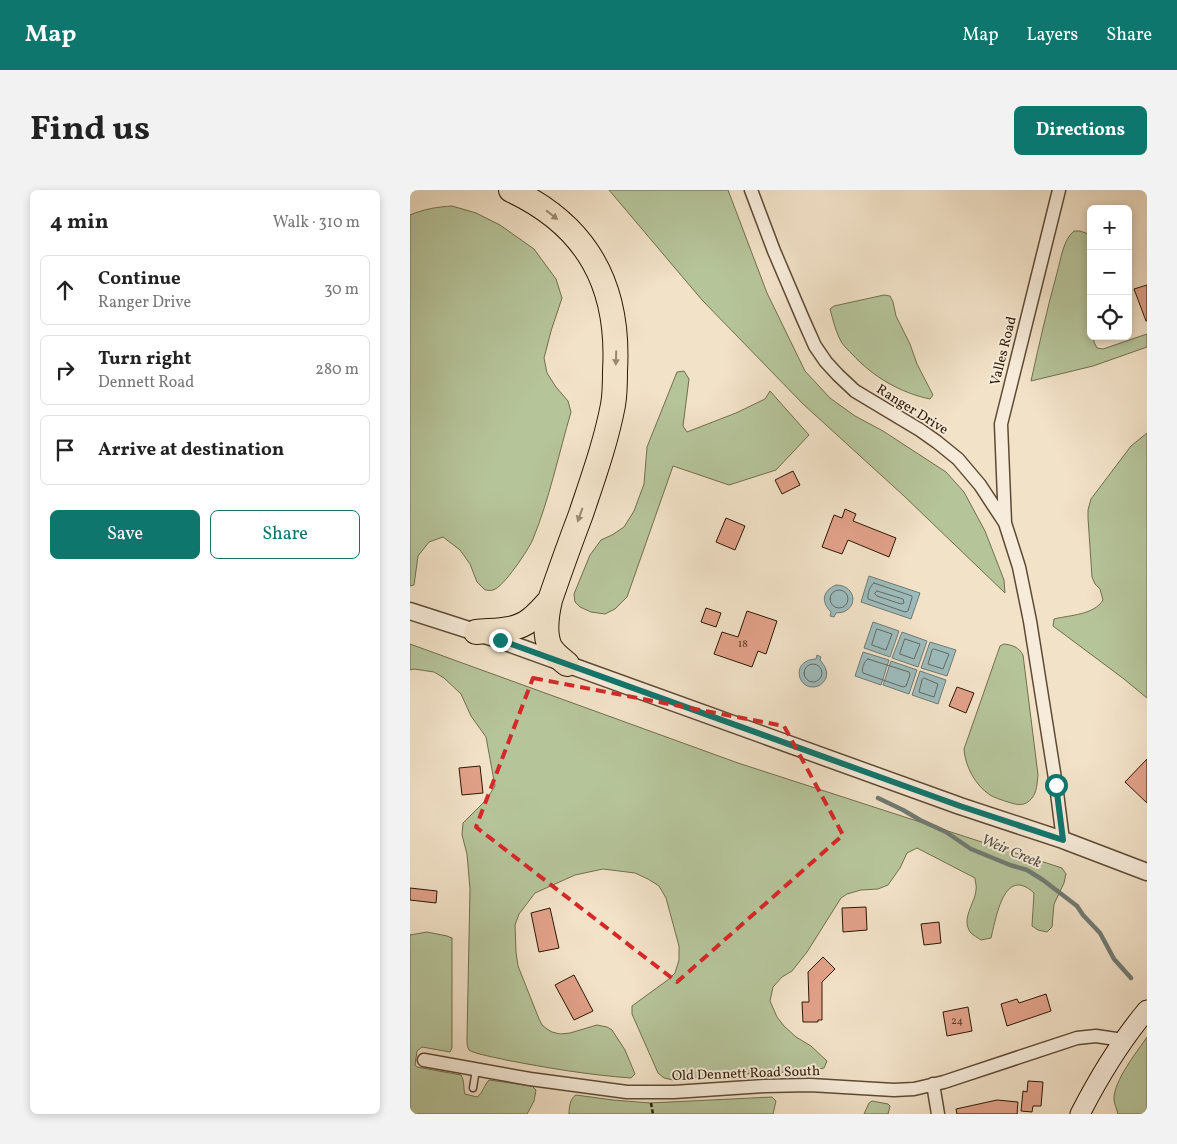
<!DOCTYPE html>
<html lang="en">
<head>
<meta charset="utf-8">
<style>
	body { margin:0; font-family:Vollkorn,serif; background:#f2f2f2; color:#222 }
	.controls { position:absolute; right:15px; top:15px; display:grid; overflow:hidden; border-radius:8px; box-shadow:0 2px 8px #0003 }
	.controls button { width:45px; height:45px; display:grid; place-items:center; padding:0; border:0; border-bottom:1px solid #e0e0e0; background:#fff; color:#222; font:25px sans-serif }
	.stop { position:absolute; width:15px; height:15px; margin:-11px; border:4px solid #0f766e; border-radius:50%; background:#fff }
	.stop.end { background:#0f766e; border-color:#fff; box-shadow:0 1px 5px #0008 }
	.list { margin:0; padding:0; list-style:none }
	h2 { display:flex; justify-content:space-between; align-items:center; height:65px; margin:0; padding:0 20px; font-size:21px }
	h2 small { font-size:16px; font-weight:400; color:#767676 }
	.list li { display:grid; grid-template-columns:32px 1fr auto; gap:15px; align-items:center; box-sizing:border-box; height:70px; margin:0 10px 10px; padding:0 10px; border:1px solid #e0e0e0; border-radius:8px }
	.list b { display:block; font-size:19px; white-space:nowrap }
	.list p { margin:0; font-size:16px; white-space:nowrap; color:#767676 }
	.list em { font-size:16px; font-style:normal; color:#767676 }
	.actions { display:flex; gap:10px; padding:15px 20px }
	.actions a { flex:1; padding:11px 0; border:1px solid #0f766e; border-radius:8px; text-align:center; font-size:18px; color:#0f766e }
	.actions .main { background:#0f766e; color:#fff }
	.icon { flex:none; width:28px; height:28px; fill:none; stroke:currentColor; stroke-width:2; stroke-linecap:round; stroke-linejoin:round }
	.map { position:relative; flex:none; width:737px; height:924px; overflow:hidden; border-radius:8px }
	header { display:flex; align-items:center; gap:30px; box-sizing:border-box; height:70px; padding:0 25px; background:#0f766e; color:#fff }
	header strong { font-size:24px }
	nav { display:flex; gap:28px; margin-inline-start:auto; font-size:18px }
	.intro { display:flex; align-items:center; justify-content:space-between; box-sizing:border-box; height:120px; padding:0 30px }
	h1 { margin:0; font-size:35px }
	.button { padding:12px 22px; border-radius:8px; background:#0f766e; color:#fff; font-size:18px; font-weight:700 }
	main { display:flex; gap:30px; padding:0 30px }
	aside { flex:1; background:#fff; border-radius:8px; box-shadow:0 2px 8px #0003 }
	.map>svg:first-child { display:block }
	.green { fill:#b6c49a; stroke:#716e4e }
	.water { fill:#9dbcbd; stroke:#707a73 }
	.lines { fill:none; stroke-linecap:round; stroke-linejoin:round }
	.shore { stroke:#646a60; stroke-width:1 }
	.stream { stroke:#707a73; stroke-width:4.5 }
	.building { fill:#e1a189; stroke:#2c1803 }
	.service-casing { stroke:#5e4a34; stroke-width:9 }
	.minor-casing { stroke:#5e4a34; stroke-width:15 }
	.tertiary-casing { stroke:#5e4a34; stroke-width:19 }
	.secondary-casing { stroke:#2c1803; stroke-width:21 }
	.motorway-casing { stroke:#2c1803; stroke-width:26 }
	.path { stroke:#2c1803; stroke-width:2.5; stroke-dasharray:4 2.5; stroke-linecap:butt }
	.service { stroke:#f7ecdb; stroke-width:6 }
	.minor { stroke:#f7ecdb; stroke-width:12 }
	.tertiary { stroke:#f7ecdb; stroke-width:16 }
	.secondary { stroke:#f7ecdb; stroke-width:19 }
	.motorway { stroke:#f2e2c8; stroke-width:24 }
	.oneway { fill:#99876f }
	.route { stroke:#0f766e; stroke-width:6 }
	.marked { fill:none; stroke:#d62828; stroke-width:4; stroke-dasharray:10 6; stroke-linejoin:round }
	.labels { text-anchor:middle; dominant-baseline:central; stroke-width:4; stroke-linejoin:round; paint-order:stroke }
	.number-label { font-size:11px; fill:#593a24 }
	.street-label { font-size:14px; fill:#2c1803; stroke:#f7ecdb }
	.water-label { font-size:15px; font-style:italic; fill:#545144; stroke:#f7ecdb }
</style>
</head>
<body>
<header>
<strong>Map</strong>
<nav><a>Map</a><a>Layers</a><a>Share</a></nav>
</header>
<div class="intro"><h1>Find us</h1><a class="button">Directions</a></div>
<main>
<aside>
<h2>4 min<small>Walk · 310 m</small></h2>
<ul class="list">
<li><svg class="icon" aria-label="ahead" viewBox="0 0 24 24"><path d="M12 20V5M6 11l6-6 6 6"/></svg><div><b>Continue</b><p>Ranger Drive</p></div><em>30 m</em></li>
<li><svg class="icon" aria-label="right" viewBox="0 0 24 24"><path d="M7 20v-9h11M14 6l5 5-5 5"/></svg><div><b>Turn right</b><p>Dennett Road</p></div><em>280 m</em></li>
<li><svg class="icon" aria-label="arrive" viewBox="0 0 24 24"><path d="M6 21V4h12l-3 4 3 4H6"/></svg><div><b>Arrive at destination</b></div></li>
</ul>
<div class="actions"><a class="main">Save</a><a>Share</a></div>
</aside>
<div class="map">
<svg width="737" height="924" viewBox="0 0 737 924">
	<rect width="100%" height="100%" fill="#f2e2c8"/>
	<filter id="stains"><feTurbulence type="fractalNoise" baseFrequency=".004" numOctaves="4"/><feColorMatrix values="0 0 0 0 .2 0 0 0 0 .09 0 0 0 0 .02 0 0 0 .5 -.17"/></filter>
	<radialGradient id="worn" r=".72"><stop offset=".6" stop-color="#630" stop-opacity="0"/><stop offset="1" stop-color="#630" stop-opacity=".3"/></radialGradient>
	<!-- green -->
	<path class="green" d="M 199,0 L 318,0 L 357,103 L 395,181 L 420,208 L 445,226 L 473,241 L 536,282 L 554,302 L 575,341 L 594,390 L 595,403 L 494,306 L 393,214 L 292,110 Z
		M 42,16 L 66,23 L 90,35 L 124,59 L 146,89 L 152,108 L 141,141 L 134,168 L 137,183 L 146,197 L 158,211 L 161,222 C 149,263 139,310 123,349 C 119,359 93,398 83,400 C 82,401 76,400 75,400 L 67,392 L 60,374 L 50,360 L 33,347 L 19,352 L 8,366 L 4,395 L 0,396 L 0,25 C 14,19 27,17 42,16 Z
		M 664,41 L 670,41 L 681,45 L 681,146 L 684,146 L 684,152 L 687,158 L 693,159 L 737,144 L 737,157 L 683,176 L 621,191 C 629,155 637,119 647,83 C 651,69 653,50 664,41 Z
		M 474,105 L 480,106 L 483,112 L 486,126 L 500,154 L 507,174 L 523,205 L 520,209 C 491,203 463,187 442,164 C 439,161 435,157 432,153 C 426,143 423,130 420,119 L 424,116 Z
		M 274,181 L 279,189 L 273,236 L 277,242 L 326,223 L 355,209 L 360,201 L 399,245 L 366,280 L 319,295 L 263,276 L 217,407 L 205,419 L 195,424 L 181,422 L 170,417 L 165,412 L 164,404 L 180,365 L 191,350 L 202,345 L 214,337 L 224,321 L 234,294 L 237,257 L 267,182 Z
		M 737,243 L 737,508 L 714,489 L 643,436 L 644,429 C 660,425 684,425 693,410 L 690,399 L 685,394 L 682,387 L 678,328 L 678,320 L 681,309 L 721,256 Z
		M 0,454 L 328,573 L 652,678 L 656,684 L 654,693 L 644,714 L 642,737 L 637,742 L 628,740 L 622,736 L 624,703 C 594,675 586,728 581,748 L 571,750 C 568,748 563,745 561,743 C 550,729 565,714 566,700 C 567,696 565,692 565,688 L 507,658 L 497,663 L 490,678 L 478,695 L 468,699 L 451,700 L 437,704 L 431,708 L 397,762 L 382,781 L 372,787 L 363,797 L 360,811 L 367,827 L 374,836 L 386,847 L 401,856 L 417,871 L 414,878 L 399,881 L 312,885 L 263,890 L 254,888 L 248,883 L 222,824 L 222,816 L 259,789 L 265,783 L 269,770 L 269,756 L 256,708 L 249,696 L 238,689 L 225,683 L 193,679 L 165,685 L 125,703 L 109,724 L 105,735 L 106,762 L 108,776 L 129,829 L 132,835 L 137,839 L 142,842 L 150,844 L 160,843 L 187,835 L 197,837 L 202,840 L 215,860 L 225,884 L 221,888 C 179,885 138,878 96,870 C 89,868 64,864 59,860 C 57,857 57,853 57,849 L 60,699 L 57,664 L 52,645 L 53,633 L 76,610 L 85,596 L 76,547 L 61,526 L 51,504 L 34,488 L 24,482 L 4,479 L 0,480 Z
		M 594,454 C 602,455 609,457 613,465 L 628,585 C 627,593 627,602 622,608 C 615,617 607,615 598,612 C 592,610 585,608 580,605 C 565,595 555,576 554,559 L 590,456 Z
		M 17,742 L 37,746 L 42,748 L 42,858 L 40,862 L 12,857 L 7,861 L 5,875 L 7,877 L 51,885 C 55,892 53,898 55,904 L 67,907 C 73,903 74,895 79,890 L 122,896 L 126,900 L 124,911 L 117,924 L 0,924 L 0,745 Z
		M 737,847 L 737,924 L 708,924 C 707,919 704,914 704,909 C 704,890 727,862 737,847 Z
		M 166,905 L 203,910 L 240,913 L 362,907 L 366,911 L 363,924 L 159,924 C 159,918 160,908 166,905 Z
		M 462,911 L 478,914 L 480,916 L 478,924 L 454,924 L 459,913 Z"/>
	<!-- water -->
	<path class="water" d="M 459,386 L 510,403 L 501,429 L 451,412 Z
		M 426,395 C 448,395 449,423 426,423 L 424,427 L 420,426 L 421,422 C 411,412 412,401 426,395 Z
		M 463,432 L 489,441 L 480,467 L 454,458 Z
		M 492,442 L 517,451 L 508,477 L 482,468 Z
		M 520,452 L 546,460 L 537,486 L 511,478 Z
		M 453,462 L 479,470 L 471,495 L 445,486 Z
		M 407,465 L 411,467 L 410,470 C 415,476 418,481 416,488 C 414,492 411,495 408,496 C 388,503 379,470 406,469 Z
		M 481,471 L 507,480 L 499,504 L 473,495 Z
		M 510,481 L 536,490 L 528,514 L 502,505 Z"/>
	<g class="lines">
		<!-- shore -->
		<path class="shore" d="M 464,393 L 502,406 L 502,408 L 498,421 L 495,422 L 458,409 C 457,405 460,395 464,393 Z
			M420 409a9 9 0 1 1 18 0a9 9 0 1 1-18 0Z
			M 467,401 L 493,409 L 494,413 L 491,414 L 467,406 L 465,404 Z
			M 467,439 L 482,444 L 476,460 L 462,455 Z
			M 495,449 L 510,454 L 504,469 L 490,464 Z
			M 524,459 L 539,464 L 533,479 L 518,474 L 522,460 Z
			M 458,469 L 499,482 L 500,485 L 496,496 L 493,497 L 453,483 C 451,480 454,471 458,469 Z
			M394 483a9 9 0 1 1 18 0a9 9 0 1 1-18 0Z
			M 514,488 L 528,494 L 524,507 L 509,502 L 512,490 Z"/>
		<!-- stream -->
		<path class="stream" d="M 468,608 L 493,620 L 510,630 L 536,642 L 561,659 L 600,675 L 617,680 L 633,690 L 667,716 L 673,725 L 690,743 L 704,769 L 721,788
			M 737,924 L 737,923"/>
	</g>
	<!-- building -->
	<path class="building" d="M 737,95 L 737,131 L 736,131 L 724,99 Z
		M 383,281 L 390,295 L 372,304 L 365,290 Z
		M 435,319 L 446,324 L 443,331 L 486,348 L 479,367 L 438,350 L 432,364 L 412,357 L 424,325 L 432,328 Z
		M 316,328 L 335,336 L 325,360 L 306,352 Z
		M 296,418 L 311,423 L 306,437 L 291,432 Z
		M 337,421 L 367,431 L 356,464 L 348,461 L 342,477 L 304,464 L 312,442 L 328,447 Z
		M 547,497 L 564,503 L 556,523 L 539,516 Z
		M 737,569 L 737,613 L 715,592 Z
		M 70,576 L 73,603 L 52,605 L 49,578 Z
		M 0,698 L 27,701 L 26,713 L 0,710 Z
		M 456,717 L 457,740 L 433,742 L 432,718 Z
		M 140,718 L 149,758 L 129,762 L 121,723 Z
		M 529,732 L 531,753 L 514,755 L 511,734 Z
		M 413,767 L 425,779 L 412,792 L 412,830 L 408,830 L 408,832 L 393,832 L 392,812 L 399,812 L 398,782 Z
		M 164,785 L 183,821 L 164,830 L 145,795 Z
		M 636,804 L 641,821 L 597,836 L 591,814 L 607,809 L 609,813 Z
		M 558,817 L 562,841 L 537,846 L 533,822 Z
		M 618,891 L 633,892 L 631,916 L 623,916 L 622,922 L 611,921 L 613,901 L 617,902 Z
		M 587,910 L 608,912 L 607,924 L 547,924 L 546,919 Z"/>
	<g class="lines">
		<defs>
			<path id="service" d="M 63,898 L 66,879"/>
			<path id="minor" d="M 341,0 L 364,61 L 393,129 L 405,156 L 416,172 L 428,185 L 445,201 L 510,240 L 527,252 L 548,269 L 570,295 L 595,333 L 609,377 L 620,431 L 646,595 L 653,650
				M 595,333 L 591,234 L 649,0
				M 14,870 L 120,889 L 217,902 L 264,902 L 355,896 L 400,895 L 484,900 L 504,899 L 534,892 L 667,848 L 686,846 L 713,850
				M 523,894 L 528,924"/>
			<path id="tertiary" d="M 0,421 L 90,450 L 550,616 L 653,650 L 737,682"/>
			<path id="secondary" d="M 670,924 C 689,887 710,852 737,820"/>
			<path id="motorway" d="M 101,0 C 178,36 210,96 205,181 C 205,192 205,204 203,215 C 196,252 183,288 171,324 C 160,353 150,381 140,410 C 137,423 134,444 140,457 C 144,464 151,469 157,474
				M 66,442 C 84,440 105,442 120,430 C 128,424 134,417 140,410"/>
		</defs>
		<!-- service casing -->
		<use href="#service" class="service-casing"/>
		<!-- minor casing -->
		<use href="#minor" class="minor-casing"/>
		<!-- tertiary casing -->
		<use href="#tertiary" class="tertiary-casing"/>
		<!-- secondary casing -->
		<use href="#secondary" class="secondary-casing"/>
		<!-- motorway casing -->
		<use href="#motorway" class="motorway-casing"/>
		<!-- path -->
		<path class="path" d="M 241,913 L 243,924"/>
		<!-- service -->
		<use href="#service" class="service"/>
		<!-- minor -->
		<use href="#minor" class="minor"/>
		<!-- tertiary -->
		<use href="#tertiary" class="tertiary"/>
		<!-- secondary -->
		<use href="#secondary" class="secondary"/>
		<!-- motorway -->
		<use href="#motorway" class="motorway"/>
	</g>
	<!-- one-way arrows -->
	<defs><path id="oneway-solid" d="M-6-.8H1V-3.2L6.5 0L1 3.2V.8H-6Z" transform="scale(1.25)"/></defs>
	<g class="oneway">
		<use href="#oneway-solid" transform="translate(142 25) rotate(38)"/>
		<use href="#oneway-solid" transform="translate(206 168) rotate(92)"/>
		<use href="#oneway-solid" transform="translate(170 325) rotate(110)"/>
	</g>
	<g class="lines">
		<!-- route -->
		<path class="route" d="M 90,450 L 550,616 L 653,650 L 646,595"/>
	</g>
	<!-- marked area -->
	<path class="marked" d="M 123,488 L 374,536 L 433,645 L 267,792 L 66,637 Z"/>
	<g class="labels">
		<!-- number labels -->
		<g class="number-label">
			<text x="333" y="454">18</text>
			<text x="547" y="831">24</text>
		</g>
		<!-- street labels -->
		<g class="street-label">
			<text transform="translate(594 161) rotate(-76)">Valles Road</text>
			<text transform="translate(502 220) rotate(32)">Ranger Drive</text>
			<text transform="translate(336 884) rotate(-2)">Old Dennett Road South</text>
		</g>
		<!-- water labels -->
		<g class="water-label">
			<text transform="translate(601 662) rotate(23)">Weir Creek</text>
		</g>
	</g>
	<rect width="100%" height="100%" filter="url(#stains)"/>
	<rect width="100%" height="100%" fill="url(#worn)"/>
</svg>
<div class="controls">
<button>+</button>
<button>−</button>
<button><svg class="icon" aria-label="locate" viewBox="0 0 24 24"><circle cx="12" cy="12" r="6"/><path d="M12 2v4M12 18v4M2 12h4M18 12h4"/></svg></button>
</div>
<div class="stop" style="left:646px;top:595px"></div>
<div class="stop end" style="left:90px;top:450px"></div>
</div>
</main>
</body>
</html>
